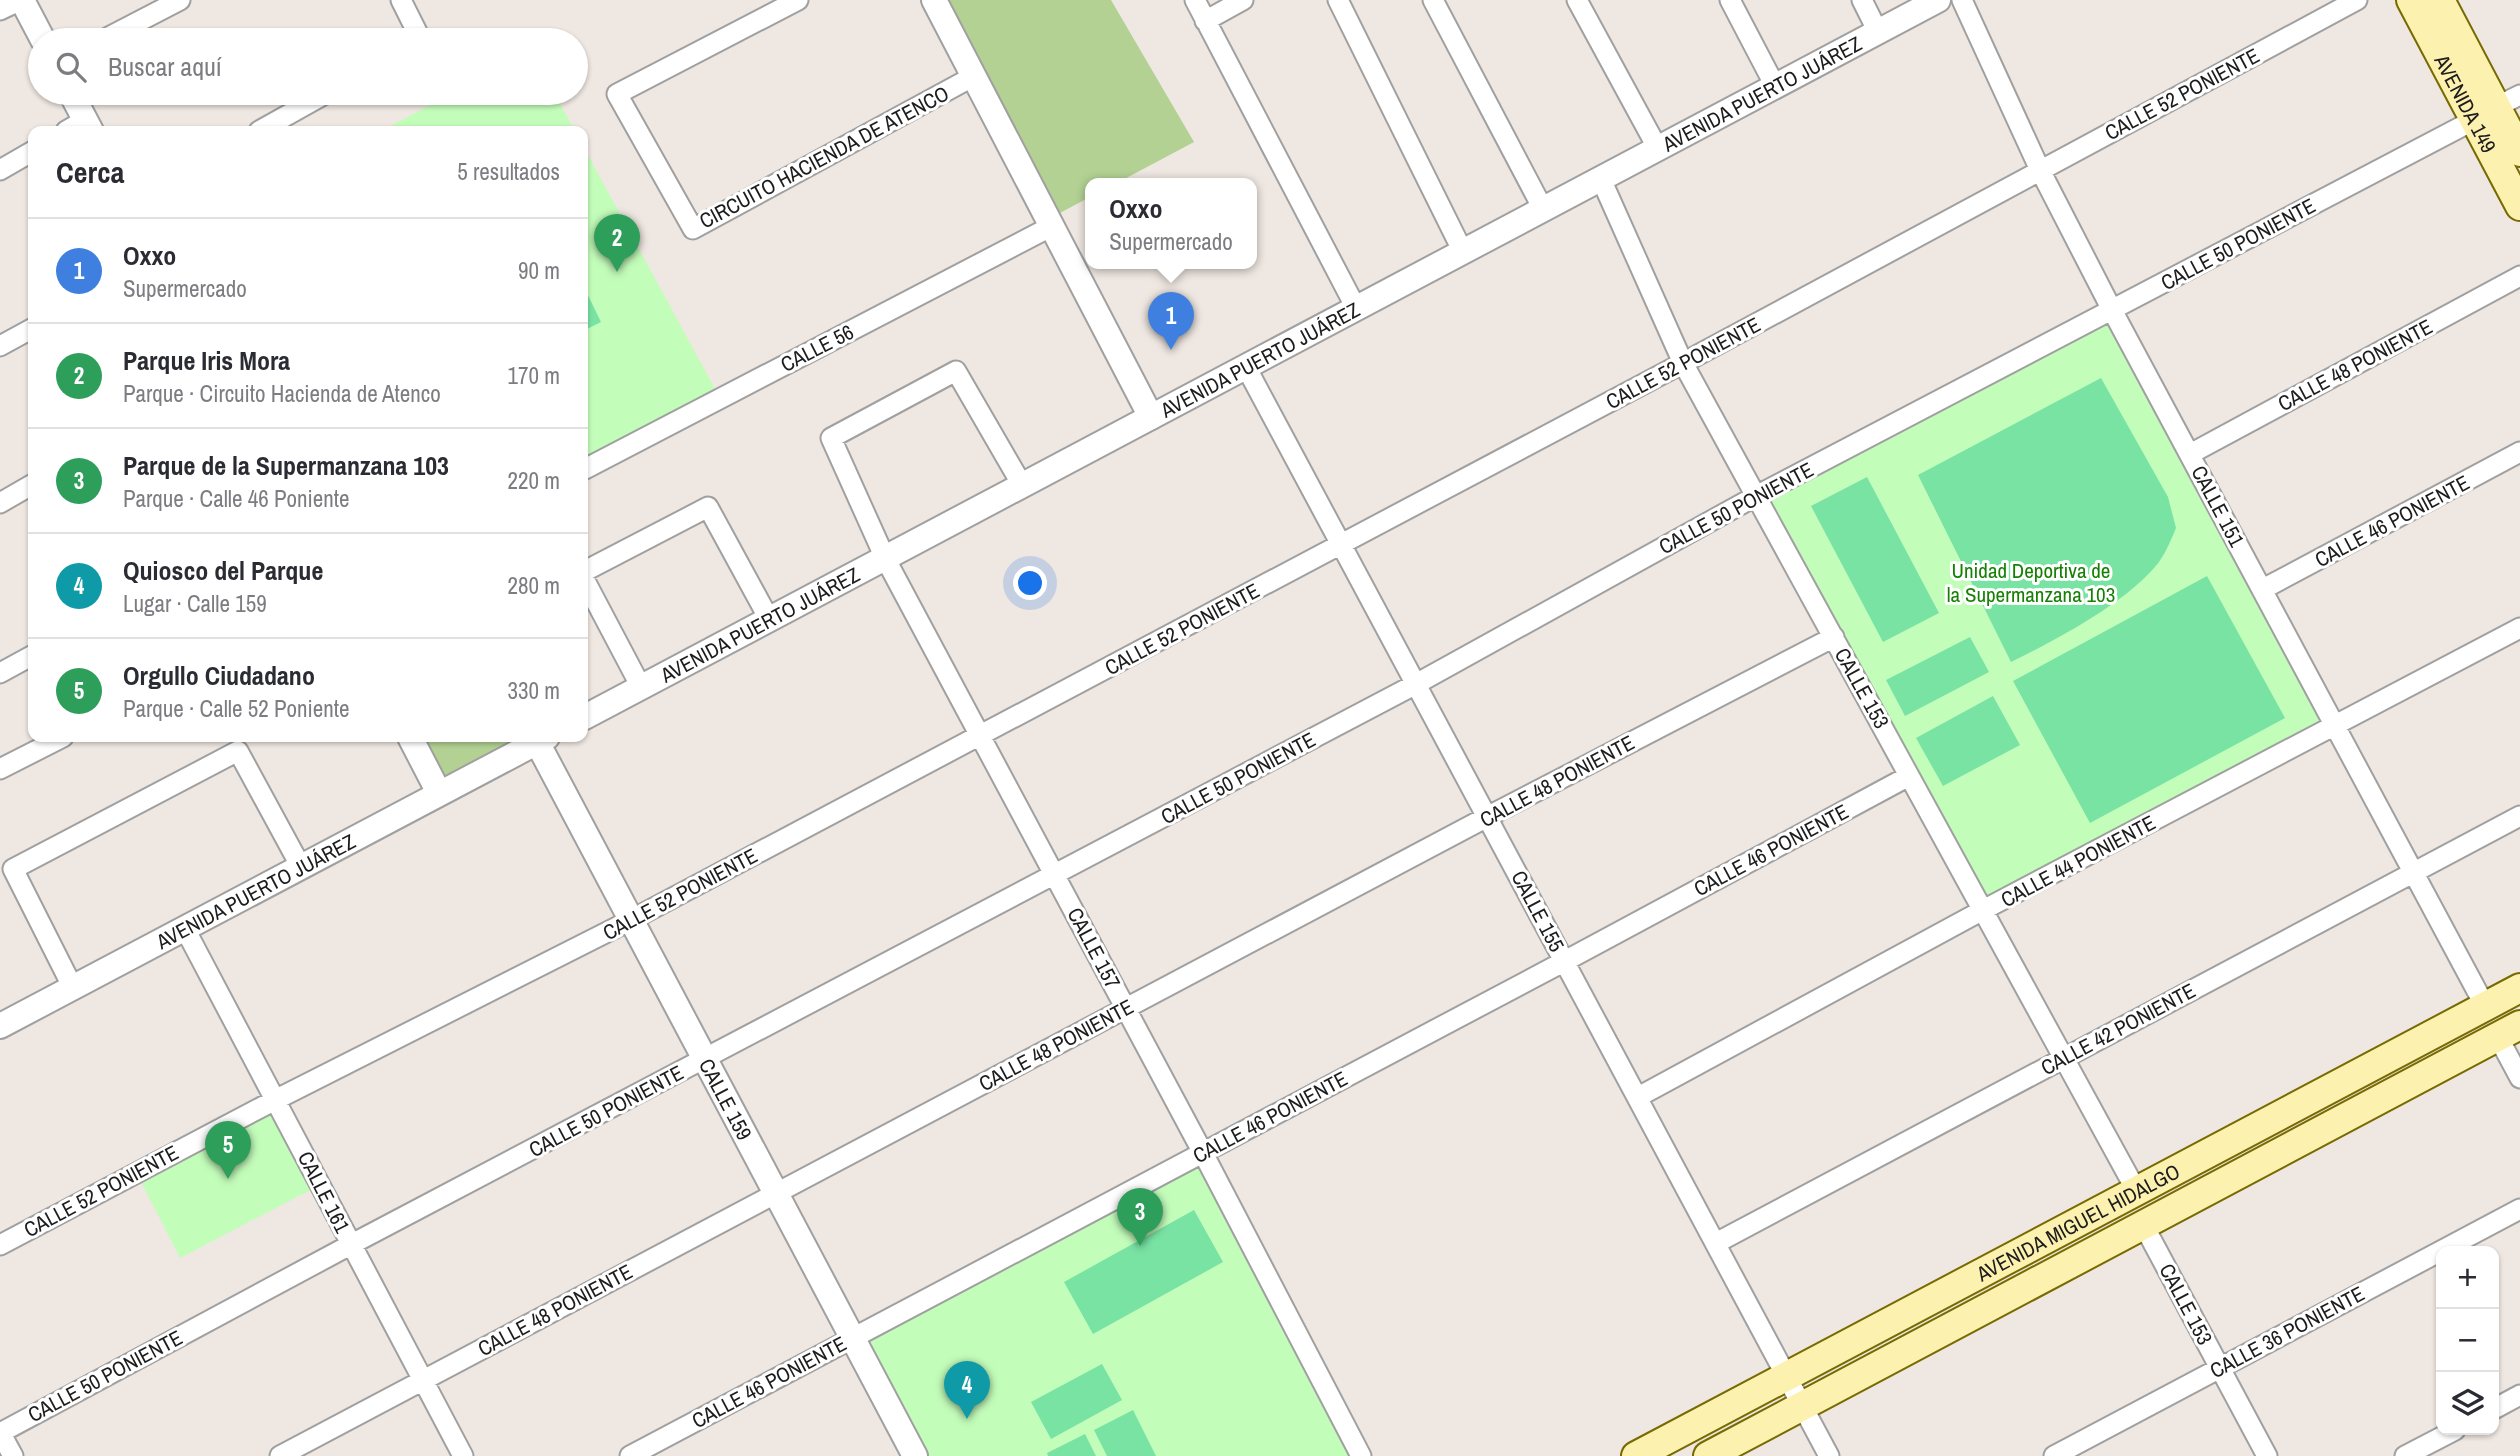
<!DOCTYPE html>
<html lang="es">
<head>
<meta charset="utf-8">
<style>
	body { margin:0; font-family:"Archivo Narrow",sans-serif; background:#f2f2f3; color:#2b2b33 }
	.controls { position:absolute; right:21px; bottom:21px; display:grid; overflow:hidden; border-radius:14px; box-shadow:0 2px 5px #0004 }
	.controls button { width:63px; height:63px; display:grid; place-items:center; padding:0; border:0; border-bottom:2px solid #e1e1e2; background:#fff; color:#2b2b33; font:35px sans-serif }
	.you { position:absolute; left:1031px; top:584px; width:24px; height:24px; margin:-18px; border:5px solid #fff; border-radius:50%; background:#1a73e8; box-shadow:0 0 0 10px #1a73e833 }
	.badge { display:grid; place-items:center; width:46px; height:46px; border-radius:50%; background:#1a73e8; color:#fff; font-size:23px; font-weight:700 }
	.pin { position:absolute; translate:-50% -58px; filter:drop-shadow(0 2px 4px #0008) }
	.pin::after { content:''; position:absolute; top:37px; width:24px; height:21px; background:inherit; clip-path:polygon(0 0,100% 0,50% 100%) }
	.popup { position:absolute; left:1085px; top:178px; width:172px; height:91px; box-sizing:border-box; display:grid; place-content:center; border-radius:14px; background:#fff; filter:drop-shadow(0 2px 5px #0005); font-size:23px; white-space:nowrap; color:#7c7c81 }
	.popup b { font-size:26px; color:#2b2b33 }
	.popup::after { content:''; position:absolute; left:50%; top:100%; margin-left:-14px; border:14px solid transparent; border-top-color:#fff }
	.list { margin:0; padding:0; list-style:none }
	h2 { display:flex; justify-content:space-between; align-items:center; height:91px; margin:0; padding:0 28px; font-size:30px }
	h2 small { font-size:23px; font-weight:400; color:#7c7c81 }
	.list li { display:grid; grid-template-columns:46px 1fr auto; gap:21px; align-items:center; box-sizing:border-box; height:105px; padding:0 28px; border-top:2px solid #e1e1e2 }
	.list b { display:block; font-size:26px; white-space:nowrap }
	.list p { margin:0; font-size:23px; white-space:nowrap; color:#7c7c81 }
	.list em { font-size:23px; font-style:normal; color:#7c7c81 }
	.icon { flex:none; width:38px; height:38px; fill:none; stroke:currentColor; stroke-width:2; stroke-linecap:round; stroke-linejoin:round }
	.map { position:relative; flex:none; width:2520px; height:1456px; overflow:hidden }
	.search { position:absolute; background:#fff; box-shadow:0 2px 5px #0004; left:28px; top:28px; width:560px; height:77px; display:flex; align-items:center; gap:18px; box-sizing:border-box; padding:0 24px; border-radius:38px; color:#7c7c81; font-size:26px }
	.panel { position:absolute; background:#fff; box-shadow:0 2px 5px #0004; left:28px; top:126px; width:560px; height:616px; border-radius:14px }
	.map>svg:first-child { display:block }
	.forest { fill:#b2d193 }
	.park { fill:#c3fdba }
	.pitch { fill:#79e3a4 }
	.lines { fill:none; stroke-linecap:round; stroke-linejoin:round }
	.minor-casing { stroke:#a0a0a0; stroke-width:23 }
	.tertiary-casing { stroke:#a0a0a0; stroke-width:28 }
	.secondary-casing { stroke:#776a00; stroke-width:32 }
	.minor { stroke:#fff; stroke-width:19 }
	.tertiary { stroke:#fff; stroke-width:24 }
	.secondary { stroke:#fdf1b0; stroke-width:28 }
	.labels { text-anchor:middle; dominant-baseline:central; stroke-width:6; stroke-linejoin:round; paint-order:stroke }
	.street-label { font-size:21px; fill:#1c1c1c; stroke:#fff }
	.park-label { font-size:21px; fill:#158004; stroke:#fff }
</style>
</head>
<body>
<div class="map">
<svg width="2520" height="1456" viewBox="0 0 2520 1456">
	<rect width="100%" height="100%" fill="#efe7e1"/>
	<!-- forest -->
	<path class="forest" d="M 944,0 L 1111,0 L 1194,142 L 1115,184 L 1090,184 L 1090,197 L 1058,214 Z
		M 410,737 L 546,737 L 439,793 Z"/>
	<!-- park -->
	<path class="park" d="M 453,93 L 554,93 L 575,131 L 381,131 Z
		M 583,146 L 720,398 L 583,469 Z
		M 2111,316 L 2329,726 L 1985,905 L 1763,498 Z
		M 277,1099 L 320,1185 L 180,1258 L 136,1172 Z
		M 1203,1154 L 1361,1456 L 916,1456 L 853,1338 Z"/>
	<!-- pitch -->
	<path class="pitch" d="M 583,285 L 601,322 L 583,331 Z
		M 2101,378 L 2168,497 L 2176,528 C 2171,540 2166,552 2159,562 C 2128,602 2056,640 2011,662 L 1918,475 Z
		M 1867,477 L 1939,613 L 1883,642 L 1811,506 Z
		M 2207,576 L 2285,718 L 2090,823 L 2013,681 Z
		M 1970,637 L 1989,672 L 1905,716 L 1886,680 Z
		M 1993,696 L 2020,745 L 1943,786 L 1916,738 Z
		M 1194,1210 L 1223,1262 L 1093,1334 L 1064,1282 Z
		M 1102,1364 L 1122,1400 L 1051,1439 L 1031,1402 Z
		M 1133,1410 L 1156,1456 L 1107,1456 L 1094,1430 Z
		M 1085,1434 L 1096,1456 L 1048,1456 L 1047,1453 Z"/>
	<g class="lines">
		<defs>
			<path id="minor" d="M 401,0 L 421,40
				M 798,0 L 617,94 L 693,229 L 974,76
				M 1195,0 L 1356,308
				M 1338,0 L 1463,252
				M 1433,0 L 1543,209
				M 1577,0 L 1658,149
				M 1730,0 L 1775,86
				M 1862,0 L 1878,32
				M 1962,0 L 2040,170 L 2112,310 L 2485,1006
				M 0,10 L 21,0
				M 1205,21 L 1243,0
				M 103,40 L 180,0
				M 2496,107 L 2520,95
				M 66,131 L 85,120
				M 259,131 L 327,93
				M 0,170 L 33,151
				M 1601,179 L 1683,363 L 2136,1190
				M 0,346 L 33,328
				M 1246,367 L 1829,1456
				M 2190,454 L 2520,276
				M 583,470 L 1052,226
				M 1022,485 L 956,371 L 831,438 L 885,558 L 1203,1153 L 1361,1456
				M 0,503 L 33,484
				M 583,572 L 708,507 L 769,619
				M 583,577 L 641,687
				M 2263,589 L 2520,452
				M 0,673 L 33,655
				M 0,769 L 63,737
				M 185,929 C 279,1104 369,1281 463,1456
				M 73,988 L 13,869 L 238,751 L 301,867
				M 2498,1037 L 2520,1078
				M 1638,1097 L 1983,910 L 2520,628
				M 2144,1226 L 2267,1456
				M 1716,1243 L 2520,816
				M 0,1245 L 277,1099 L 631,920 L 1683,363 L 2357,0
				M 2494,1409 L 2520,1395
				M 0,1432 L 13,1456
				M 0,1433 L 350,1245 L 1416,684 L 1756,496 L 2474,120
				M 280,1456 L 1487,817 L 1834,637
				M 630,1456 L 1565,961 L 1909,776
				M 2054,1456 L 2520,1209
				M 2405,1456 L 2455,1430"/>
			<g id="tertiary">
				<path d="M 22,0 L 43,40"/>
				<path d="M 934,0 L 1151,417"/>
				<path d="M 71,93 L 91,131"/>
				<path id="s1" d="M 583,718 L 1938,0"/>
				<path d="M 410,737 L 439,793"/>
				<path id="s2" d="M 537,742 L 915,1456"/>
				<path id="s3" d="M 0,1026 L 547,737"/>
			</g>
			<g id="secondary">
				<path id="s4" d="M 2411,0 L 2520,206"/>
				<path d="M 2440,0 L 2520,152"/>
				<path id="s5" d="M 1636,1456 L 2520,988"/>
				<path d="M 1708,1456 L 2520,1025"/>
			</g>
		</defs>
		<!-- minor casing -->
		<use href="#minor" class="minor-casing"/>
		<!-- tertiary casing -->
		<use href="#tertiary" class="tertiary-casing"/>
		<!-- secondary casing -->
		<use href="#secondary" class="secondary-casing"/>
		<!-- minor -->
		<use href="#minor" class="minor"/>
		<!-- tertiary -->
		<use href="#tertiary" class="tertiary"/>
		<!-- secondary -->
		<use href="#secondary" class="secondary"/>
	</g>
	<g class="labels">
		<!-- street labels -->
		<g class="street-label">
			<text stroke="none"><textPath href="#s1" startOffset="1334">AVENIDA PUERTO JUÁREZ</textPath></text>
			<text transform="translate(2182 94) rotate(-28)">CALLE 52 PONIENTE</text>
			<text stroke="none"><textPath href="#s4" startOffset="117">AVENIDA 149</textPath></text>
			<text transform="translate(824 157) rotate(-28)">CIRCUITO HACIENDA DE ATENCO</text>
			<text transform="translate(2238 244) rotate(-28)">CALLE 50 PONIENTE</text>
			<text transform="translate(817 348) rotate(-27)">CALLE 56</text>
			<text stroke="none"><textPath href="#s1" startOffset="766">AVENIDA PUERTO JUÁREZ</textPath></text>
			<text transform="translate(1683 363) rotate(-28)">CALLE 52 PONIENTE</text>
			<text transform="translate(2355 365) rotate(-28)">CALLE 48 PONIENTE</text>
			<text transform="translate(2218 506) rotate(62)">CALLE 151</text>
			<text transform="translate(1736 508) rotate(-28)">CALLE 50 PONIENTE</text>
			<text transform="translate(2392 521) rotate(-28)">CALLE 46 PONIENTE</text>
			<text stroke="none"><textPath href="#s1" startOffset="200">AVENIDA PUERTO JUÁREZ</textPath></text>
			<text transform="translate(1182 629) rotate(-28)">CALLE 52 PONIENTE</text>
			<text transform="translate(1862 688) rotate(61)">CALLE 153</text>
			<text transform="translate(1238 778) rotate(-28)">CALLE 50 PONIENTE</text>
			<text transform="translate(1557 781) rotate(-28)">CALLE 48 PONIENTE</text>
			<text transform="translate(1771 850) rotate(-28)">CALLE 46 PONIENTE</text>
			<text transform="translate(2078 861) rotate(-28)">CALLE 44 PONIENTE</text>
			<text stroke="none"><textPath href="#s3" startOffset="289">AVENIDA PUERTO JUÁREZ</textPath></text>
			<text transform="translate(680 894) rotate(-28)">CALLE 52 PONIENTE</text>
			<text transform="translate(1538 911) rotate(62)">CALLE 155</text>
			<text transform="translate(1094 948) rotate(62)">CALLE 157</text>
			<text transform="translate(2118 1029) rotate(-28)">CALLE 42 PONIENTE</text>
			<text transform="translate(1056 1045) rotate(-28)">CALLE 48 PONIENTE</text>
			<text stroke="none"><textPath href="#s2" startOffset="404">CALLE 159</textPath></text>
			<text transform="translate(606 1111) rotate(-28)">CALLE 50 PONIENTE</text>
			<text transform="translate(1270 1117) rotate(-28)">CALLE 46 PONIENTE</text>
			<text transform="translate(101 1191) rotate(-28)">CALLE 52 PONIENTE</text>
			<text transform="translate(324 1192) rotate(63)">CALLE 161</text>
			<text stroke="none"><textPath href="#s5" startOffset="500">AVENIDA MIGUEL HIDALGO</textPath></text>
			<text transform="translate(2186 1304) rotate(62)">CALLE 153</text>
			<text transform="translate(555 1310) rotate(-28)">CALLE 48 PONIENTE</text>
			<text transform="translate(2287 1332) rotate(-28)">CALLE 36 PONIENTE</text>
			<text transform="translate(105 1376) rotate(-28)">CALLE 50 PONIENTE</text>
			<text transform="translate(769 1382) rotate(-28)">CALLE 46 PONIENTE</text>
		</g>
		<!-- park labels -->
		<g class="park-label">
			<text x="2031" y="570">Unidad Deportiva de<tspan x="2031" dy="24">la Supermanzana 103</tspan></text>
		</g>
	</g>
</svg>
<div class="controls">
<button>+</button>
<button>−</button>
<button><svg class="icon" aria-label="layers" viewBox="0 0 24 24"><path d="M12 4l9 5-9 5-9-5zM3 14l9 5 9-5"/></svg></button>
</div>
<div class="you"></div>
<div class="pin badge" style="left:1171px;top:350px;background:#3f7fe0">1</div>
<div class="popup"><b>Oxxo</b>Supermercado</div>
<div class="pin badge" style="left:617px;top:272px;background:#2e9e5b">2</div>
<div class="pin badge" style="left:1140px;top:1246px;background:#2e9e5b">3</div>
<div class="pin badge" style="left:967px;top:1419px;background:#0f9aa8">4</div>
<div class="pin badge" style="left:228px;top:1179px;background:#2e9e5b">5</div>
<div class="search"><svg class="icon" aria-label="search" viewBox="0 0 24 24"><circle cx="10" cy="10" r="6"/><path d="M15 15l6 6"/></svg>Buscar aquí</div>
<section class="panel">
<h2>Cerca<small>5 resultados</small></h2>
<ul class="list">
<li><span class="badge" style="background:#3f7fe0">1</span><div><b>Oxxo</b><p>Supermercado</p></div><em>90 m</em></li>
<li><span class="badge" style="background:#2e9e5b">2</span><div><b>Parque Iris Mora</b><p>Parque · Circuito Hacienda de Atenco</p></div><em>170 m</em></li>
<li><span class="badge" style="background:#2e9e5b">3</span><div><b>Parque de la Supermanzana 103</b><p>Parque · Calle 46 Poniente</p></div><em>220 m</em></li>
<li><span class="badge" style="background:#0f9aa8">4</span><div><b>Quiosco del Parque</b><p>Lugar · Calle 159</p></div><em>280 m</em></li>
<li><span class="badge" style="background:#2e9e5b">5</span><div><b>Orgullo Ciudadano</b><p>Parque · Calle 52 Poniente</p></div><em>330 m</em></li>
</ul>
</section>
</div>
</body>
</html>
